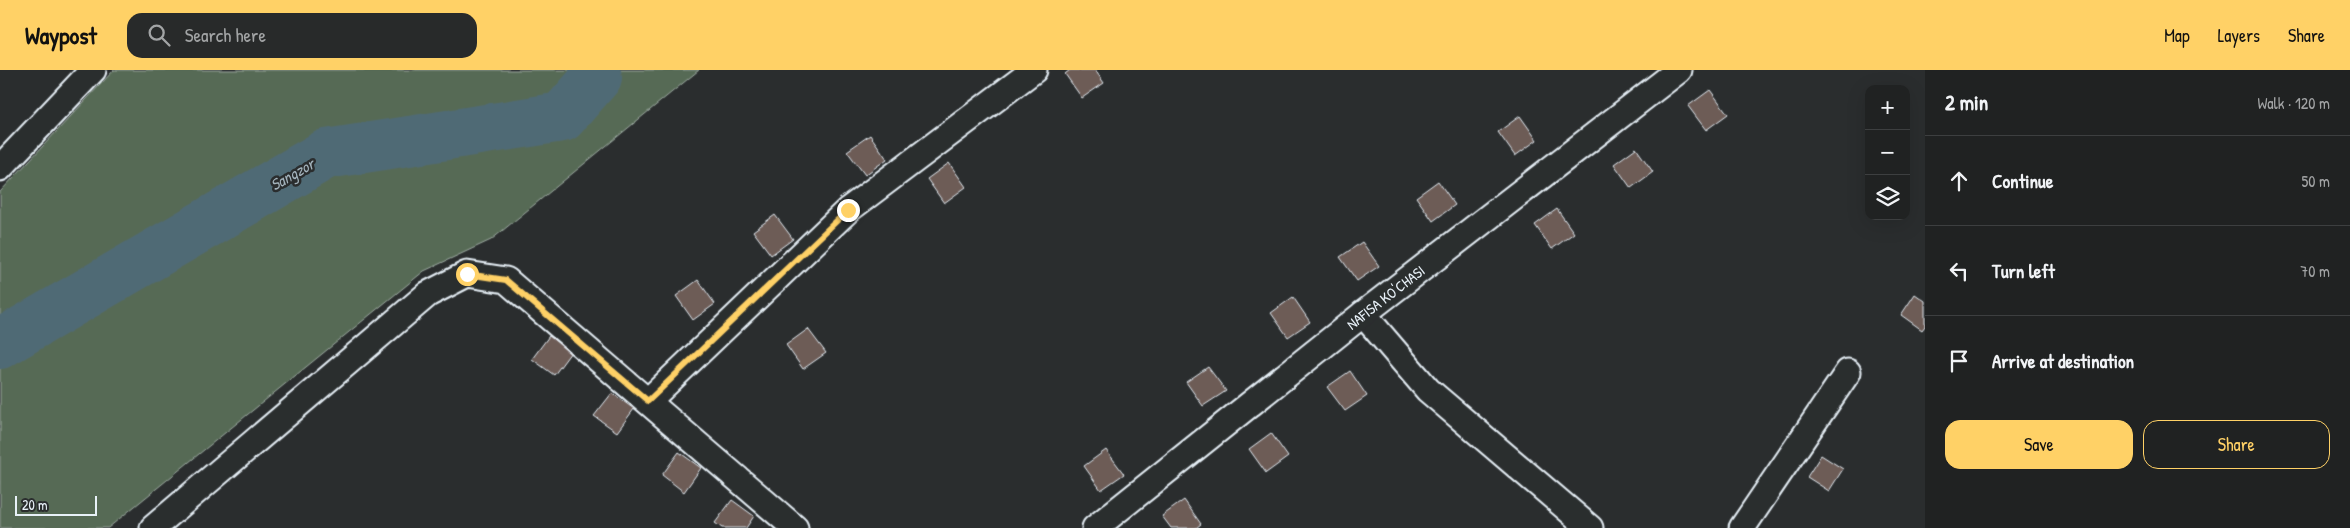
<!DOCTYPE html>
<html lang="en">
<head>
<meta charset="utf-8">
<style>
	body { margin:0; font-family:"Patrick Hand",sans-serif; background:#282a2a; color:#f1f3f6 }
	.controls { position:absolute; right:15px; top:15px; display:grid; overflow:hidden; border-radius:10px; box-shadow:0 5px 20px #0002 }
	.controls button { width:45px; height:45px; display:grid; place-items:center; padding:0; border:0; border-bottom:1px solid #3d3f40; background:#202222; color:#f1f3f6; font:25px sans-serif }
	.scale { position:absolute; left:15px; bottom:12px; width:82px; box-sizing:border-box; padding-left:5px; border:2px solid #e8f1f8; border-top:0; font-size:14px; line-height:18px; white-space:nowrap; color:#e8f1f8; -webkit-text-stroke:4px #2a2d2e; paint-order:stroke }
	.stop { position:absolute; width:15px; height:15px; margin:-11px; border:4px solid #ffd166; border-radius:50%; background:#fff }
	.stop.end { background:#ffd166; border-color:#fff; box-shadow:0 1px 5px #0008 }
	.list { margin:0; padding:0; list-style:none }
	h2 { display:flex; justify-content:space-between; align-items:center; height:65px; margin:0; padding:0 20px; font-size:21px }
	h2 small { font-size:16px; font-weight:400; color:#a2a4a5 }
	.list li { display:grid; grid-template-columns:32px 1fr auto; gap:15px; align-items:center; box-sizing:border-box; height:90px; padding:0 20px; border-top:1px solid #3d3f40 }
	.list b { display:block; font-size:19px; white-space:nowrap }
	.list em { font-size:16px; font-style:normal; color:#a2a4a5 }
	.actions { display:flex; gap:10px; padding:15px 20px }
	.actions a { flex:1; padding:11px 0; border:1px solid #ffd166; border-radius:15px; text-align:center; font-size:18px; color:#ffd166 }
	.actions .main { background:#ffd166; color:#111 }
	.icon { flex:none; width:28px; height:28px; fill:none; stroke:currentColor; stroke-width:2; stroke-linecap:round; stroke-linejoin:round }
	.map { position:relative; flex:none; width:1925px; height:458px; overflow:hidden }
	header { display:flex; align-items:center; gap:30px; box-sizing:border-box; height:70px; padding:0 25px; background:#ffd166; color:#111 }
	header strong { font-size:24px }
	nav { display:flex; gap:28px; margin-inline-start:auto; font-size:18px }
	.search { width:350px; height:45px; background:#282a2a; display:flex; align-items:center; gap:12px; box-sizing:border-box; padding:0 18px; border-radius:15px; color:#a2a4a5; font-size:19px }
	main { display:flex }
	aside { flex:1; background:#202222 }
	.map>svg:first-child { display:block }
	.green { fill:#576a54; stroke:#a0aea6 }
	.lines { fill:none; stroke-linecap:round; stroke-linejoin:round }
	.river { stroke:#506a75; stroke-width:50 }
	.building { fill:#6d5b57; stroke:#e8f1f8 }
	.street-casing { stroke:#e8f1f8; stroke-width:29 }
	.street { stroke:#2a2d2e; stroke-width:25 }
	.route { stroke:#ffd166; stroke-width:6 }
	.labels { text-anchor:middle; dominant-baseline:central; stroke-width:5; stroke-linejoin:round; paint-order:stroke }
	.street-label { font-size:15px; fill:#e8f1f8; stroke:#2a2d2e }
	.water-label { font-size:16px; font-style:italic; fill:#a4b4bd; stroke:#2a2d2e }
</style>
</head>
<body>
<header>
<strong>Waypost</strong>
<div class="search"><svg class="icon" aria-label="search" viewBox="0 0 24 24"><circle cx="10" cy="10" r="6"/><path d="M15 15l6 6"/></svg>Search here</div>
<nav><a>Map</a><a>Layers</a><a>Share</a></nav>
</header>
<main>
<div class="map">
<svg width="1925" height="458" viewBox="0 0 1925 458">
	<rect width="100%" height="100%" fill="#2a2d2e"/>
	<filter id="ink" filterUnits="userSpaceOnUse"><feTurbulence type="fractalNoise" baseFrequency=".02" numOctaves="2"/><feDisplacementMap in="SourceGraphic" scale="10" xChannelSelector="R" yChannelSelector="G"/><feConvolveMatrix kernelMatrix="1 2 1 2 8 2 1 2 1" color-interpolation-filters="sRGB"/></filter>
	<g filter="url(#ink)">
		<!-- green -->
		<path class="green" d="M 114,0 L 699,0 L 491,170 L 424,201 L 108,458 L 0,458 L 0,122 Z"/>
		<g class="lines">
			<!-- river -->
			<path class="river" d="M 0,274 L 326,84 L 562,47 L 597,7 L 594,0"/>
		</g>
		<!-- building -->
		<path class="building" d="M 1070,0 L 1095,0 L 1104,13 L 1082,28 L 1065,4 Z
			M 1710,20 L 1728,44 L 1706,60 L 1688,36 Z
			M 1520,46 L 1537,70 L 1515,86 L 1498,62 Z
			M 870,65 L 887,89 L 865,105 L 847,81 Z
			M 1636,78 L 1653,102 L 1631,118 L 1614,94 Z
			M 949,93 L 966,117 L 944,133 L 927,109 Z
			M 1438,111 L 1455,135 L 1433,151 L 1416,127 Z
			M 1557,139 L 1574,163 L 1552,179 L 1535,155 Z
			M 775,145 L 793,169 L 771,185 L 753,161 Z
			M 1362,172 L 1379,196 L 1357,211 L 1340,187 Z
			M 698,210 L 715,234 L 693,250 L 676,226 Z
			M 1915,224 L 1925,231 L 1925,256 L 1922,260 L 1901,245 Z
			M 1293,227 L 1310,252 L 1288,267 L 1271,243 Z
			M 808,259 L 826,283 L 803,299 L 786,275 Z
			M 549,266 L 571,282 L 554,305 L 532,289 Z
			M 1208,297 L 1226,321 L 1203,336 L 1186,312 Z
			M 1350,301 L 1367,326 L 1345,341 L 1327,317 Z
			M 612,323 L 634,339 L 617,362 L 594,346 Z
			M 1271,363 L 1288,387 L 1266,403 L 1249,379 Z
			M 1106,380 L 1124,404 L 1101,420 L 1084,396 Z
			M 679,382 L 701,398 L 684,422 L 662,405 Z
			M 1821,385 L 1843,399 L 1829,421 L 1807,407 Z
			M 732,430 L 754,446 L 746,458 L 722,458 L 715,453 Z
			M 1184,430 L 1201,454 L 1196,458 L 1171,458 L 1162,446 Z"/>
		<g class="lines">
			<defs>
				<g id="street">
					<path d="M 0,98 L 93,0"/>
					<path d="M 1363,244 L 1428,320 L 1590,458"/>
					<path d="M 648,331 L 848,140 L 1034,0"/>
					<path d="M 153,458 L 428,224 L 467,204 L 506,210 L 795,458"/>
					<path id="s1" d="M 1095,458 L 1363,244 L 1679,0"/>
					<path d="M 1742,458 L 1848,302"/>
				</g>
			</defs>
			<!-- street casing -->
			<use href="#street" class="street-casing"/>
			<!-- street -->
			<use href="#street" class="street"/>
		</g>
	</g>
	<g class="lines" filter="url(#ink)">
		<!-- route -->
		<path class="route" d="M 467,204 L 506,210 L 648,331 L 848,140"/>
	</g>
	<g class="labels">
		<!-- street labels -->
		<g class="street-label">
			<text stroke="none"><textPath href="#s1" startOffset="371">NAFISA KO'CHASI</textPath></text>
		</g>
		<!-- water labels -->
		<g class="water-label">
			<text transform="translate(292 104) rotate(-30)">Sangzor</text>
		</g>
	</g>
</svg>
<div class="controls">
<button>+</button>
<button>−</button>
<button><svg class="icon" aria-label="layers" viewBox="0 0 24 24"><path d="M12 4l9 5-9 5-9-5zM3 14l9 5 9-5"/></svg></button>
</div>
<div class="scale">20 m</div>
<div class="stop" style="left:467px;top:204px"></div>
<div class="stop end" style="left:848px;top:140px"></div>
</div>
<aside>
<h2>2 min<small>Walk · 120 m</small></h2>
<ul class="list">
<li><svg class="icon" aria-label="ahead" viewBox="0 0 24 24"><path d="M12 20V5M6 11l6-6 6 6"/></svg><div><b>Continue</b></div><em>50 m</em></li>
<li><svg class="icon" aria-label="left" viewBox="0 0 24 24"><path d="M17 20v-9H6M10 6l-5 5 5 5"/></svg><div><b>Turn left</b></div><em>70 m</em></li>
<li><svg class="icon" aria-label="arrive" viewBox="0 0 24 24"><path d="M6 21V4h12l-3 4 3 4H6"/></svg><div><b>Arrive at destination</b></div></li>
</ul>
<div class="actions"><a class="main">Save</a><a>Share</a></div>
</aside>
</main>
</body>
</html>
